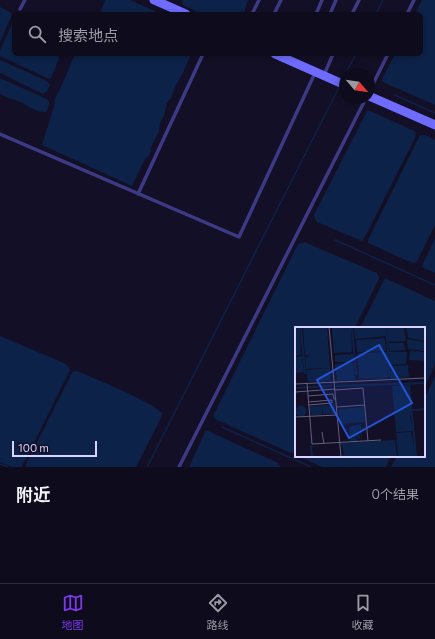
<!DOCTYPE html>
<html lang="zh">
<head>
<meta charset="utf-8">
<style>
	body { margin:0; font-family:Commissioner,"Noto Sans SC",sans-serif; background:#1c1929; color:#f1f3f6 }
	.compass { position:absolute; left:339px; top:68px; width:36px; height:36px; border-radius:50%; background:#0e0b1c; box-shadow:0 2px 6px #0003; rotate:119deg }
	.scale { position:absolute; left:12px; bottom:10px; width:85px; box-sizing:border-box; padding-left:4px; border:2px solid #d9d4ff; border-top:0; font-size:11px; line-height:14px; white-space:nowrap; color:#d9d4ff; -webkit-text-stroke:3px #130f26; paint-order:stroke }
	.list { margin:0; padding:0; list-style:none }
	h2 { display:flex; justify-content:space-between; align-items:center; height:52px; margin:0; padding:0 16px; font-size:17px }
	h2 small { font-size:13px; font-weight:400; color:#9b9ba3 }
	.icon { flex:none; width:22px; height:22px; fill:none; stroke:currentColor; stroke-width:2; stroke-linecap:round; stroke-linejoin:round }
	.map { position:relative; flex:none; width:435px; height:467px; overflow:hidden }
	.search { position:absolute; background:#0e0b1c; box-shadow:0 2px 6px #0003; left:12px; right:12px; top:12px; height:44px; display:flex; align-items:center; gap:10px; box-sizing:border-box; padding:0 14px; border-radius:6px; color:#9b9ba3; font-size:15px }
	.sheet { height:116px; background:#0e0b1c }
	nav { display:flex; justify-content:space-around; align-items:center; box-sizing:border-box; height:56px; border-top:1px solid #2e2b3b; background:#0e0b1c; font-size:11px; color:#9b9ba3 }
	nav a { display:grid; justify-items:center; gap:2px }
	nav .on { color:#7c3aed }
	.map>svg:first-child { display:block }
	.water { fill:#0c2248 }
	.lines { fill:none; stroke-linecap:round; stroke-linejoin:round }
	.stream { stroke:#0c2248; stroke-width:1.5 }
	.service { stroke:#3d3a85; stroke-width:3.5 }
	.secondary { stroke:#6f6bff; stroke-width:9 }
	.inset-river { fill:none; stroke:#0c2248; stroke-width:2 }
	.inset-road { fill:none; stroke:#625e7d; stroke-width:1 }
	.view { fill:#2655da; fill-opacity:0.15; stroke:#2655da; stroke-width:2 }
	.inset-edge { fill:none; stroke:#d9d4ff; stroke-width:2 }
</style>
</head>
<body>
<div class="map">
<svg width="435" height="467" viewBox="0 0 435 467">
	<rect width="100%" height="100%" fill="#130f26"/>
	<!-- water -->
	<path class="water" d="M 105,0 L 130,0 L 161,14 L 100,14 Z
		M 182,0 L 248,0 L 244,13 L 245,14 L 202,14 L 183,5 L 182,2 Z
		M 422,0 L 435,0 L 435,105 L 385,83 L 382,81 L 383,77 L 395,54 L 421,54 L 421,14 L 415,14 Z
		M 0,7 L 10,12 L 12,15 L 0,42 Z
		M 14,19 L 14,54 L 59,54 L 58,61 L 51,78 L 49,79 L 0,56 L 0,51 Z
		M 75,54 L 191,54 L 183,73 L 175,87 L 171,98 L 167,103 L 164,116 L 160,123 L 159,132 L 151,147 L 150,154 L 144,161 L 132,186 L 42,145 L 54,106 L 55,98 L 61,87 Z
		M 0,60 L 47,81 L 50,85 C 48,89 48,92 43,94 L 0,73 Z
		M 0,78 L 47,99 L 49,102 L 49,105 L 46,112 C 36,113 27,105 18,101 C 12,99 6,97 0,94 Z
		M 367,111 L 370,111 L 375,113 L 414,131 L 416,133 L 415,138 L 367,233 L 362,241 L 317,222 L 315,219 L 314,215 Z
		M 420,135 L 425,135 L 435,140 L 435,225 L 417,261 L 414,263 L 410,262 L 368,243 L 368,240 Z
		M 435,238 L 435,273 L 424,268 L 422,266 Z
		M 304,242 L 377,273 L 379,277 L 378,281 L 355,328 L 296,328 L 296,448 L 294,452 L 291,453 L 217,420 L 214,418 L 214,414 L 298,244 Z
		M 385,278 L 435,301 L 435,365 L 424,388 L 424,328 L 360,328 Z
		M 0,336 L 64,363 L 69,367 L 70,370 L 25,461 L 21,467 L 12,467 L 0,462 Z
		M 74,371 L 80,372 L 128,393 L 153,406 L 162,413 L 162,416 L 159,422 L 136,467 L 26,467 L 26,464 L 72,373 Z
		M 435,376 L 435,467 L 391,467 L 397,456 L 424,456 L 424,399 Z
		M 206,430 L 278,463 L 281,467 L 189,467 Z
		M 298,456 L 391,456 L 386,467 L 322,467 Z"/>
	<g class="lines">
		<!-- stream -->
		<path class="stream" d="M 376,14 L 383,0
			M 345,74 L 356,54
			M 342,80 L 345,75
			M 395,95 L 435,113
			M 335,240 L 435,285
			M 222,427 L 311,467
			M 0,464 L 8,467
			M 147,467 L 340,85"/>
		<!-- service -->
		<path class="service" d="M 20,9 L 25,0
			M 252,14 L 259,0
			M 274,14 L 281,0
			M 316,14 L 322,0
			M 330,14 L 336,0
			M 352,14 L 359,0
			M 407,14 L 414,0
			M 324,75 L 333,54
			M 369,92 L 388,54
			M 0,134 L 239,237 L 315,73
			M 138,194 L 203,54
			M 179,467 L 366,98"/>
		<!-- secondary -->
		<path class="secondary" d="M 154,0 L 186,14
			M 275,54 L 345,85
			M 369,96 L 435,125"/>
	</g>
	<!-- overview -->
	<g transform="translate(295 327)">
		<rect width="130" height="130" fill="#130f26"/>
		<path d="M 0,0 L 5,0 L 6,28 L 0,29 ZM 8,0 L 32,0 L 36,54 L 13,55 L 11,43 L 34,41 L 11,42 L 10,30 L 16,29 L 10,28 ZM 37,0 L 56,0 L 57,25 L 39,26 ZM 59,0 L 90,0 L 91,9 L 60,12 ZM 92,0 L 109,0 L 111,14 L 93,15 ZM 111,0 L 130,1 L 130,14 L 113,11 ZM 90,11 L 91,24 L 62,25 L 61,13 ZM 112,12 L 129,15 L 130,24 L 113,22 ZM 93,16 L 108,16 L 111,23 L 95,24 ZM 115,24 L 130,25 L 130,34 L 114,33 ZM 92,25 L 93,38 L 63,39 L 62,26 ZM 112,25 L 111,37 L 95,38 L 94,25 ZM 58,27 L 58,35 L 40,35 L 40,28 ZM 7,29 L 9,45 L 0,46 L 0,30 ZM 58,36 L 60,53 L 42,54 L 40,37 ZM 93,38 L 94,51 L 64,52 L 64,39 ZM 113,38 L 114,50 L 96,52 L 96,39 ZM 112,58 L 114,60 L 117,88 L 115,89 L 118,104 L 101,105 L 97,59 ZM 39,75 L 40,87 L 28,87 L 27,80 L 27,88 L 16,88 L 14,79 L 37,78 ZM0.5 84a5.5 5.5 0 1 1 11 0a5.5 5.5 0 1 1-11 0ZM 69,80 L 70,95 L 45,97 L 44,82 ZM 66,97 L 67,113 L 64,102 L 65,113 L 62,110 L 57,111 L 62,111 L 62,114 L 55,114 L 54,100 ZM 116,105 L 121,130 L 103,130 L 101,106 ZM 100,113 L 102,130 L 47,130 L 49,126 L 46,116 Z" fill="#0c2248"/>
		<path class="inset-river" d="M 6,0 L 10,47M 57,0 L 61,48M 91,0 L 95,50M 114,57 L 121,130M 41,59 L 130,56M 0,61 L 37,59M 118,83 L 130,82M 16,118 L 17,130"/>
		<path class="inset-road" d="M 34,0 L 46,130M 12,56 L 17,117 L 86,113M 0,57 L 130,51M 40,63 L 68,61 L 73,114M 0,65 L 40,62M 13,69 L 38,67 L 39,72 L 41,72M 13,75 L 37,73 L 37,76M 13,78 L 37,76M 42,80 L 70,78M 0,90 L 42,88M 27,105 L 29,117"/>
		<path class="view" d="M 84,18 L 117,76 L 54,111 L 22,53 Z"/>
		<rect width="130" height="130" class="inset-edge"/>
	</g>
</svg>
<svg class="compass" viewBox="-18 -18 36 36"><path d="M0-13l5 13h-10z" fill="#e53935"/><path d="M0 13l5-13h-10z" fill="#9b9ba3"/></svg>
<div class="scale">100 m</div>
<div class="search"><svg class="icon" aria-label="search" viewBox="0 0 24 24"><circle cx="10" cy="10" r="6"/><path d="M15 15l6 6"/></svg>搜索地点</div>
</div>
<section class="sheet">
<h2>附近<small>0个结果</small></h2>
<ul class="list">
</ul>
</section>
<nav>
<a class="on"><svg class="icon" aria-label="map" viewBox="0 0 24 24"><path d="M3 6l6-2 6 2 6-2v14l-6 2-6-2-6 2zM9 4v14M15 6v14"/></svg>地图</a>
<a><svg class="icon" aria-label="directions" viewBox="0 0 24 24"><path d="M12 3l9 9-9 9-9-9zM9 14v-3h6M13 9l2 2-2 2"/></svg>路线</a>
<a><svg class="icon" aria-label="saved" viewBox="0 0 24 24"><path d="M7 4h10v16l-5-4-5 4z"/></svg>收藏</a>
</nav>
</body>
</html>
